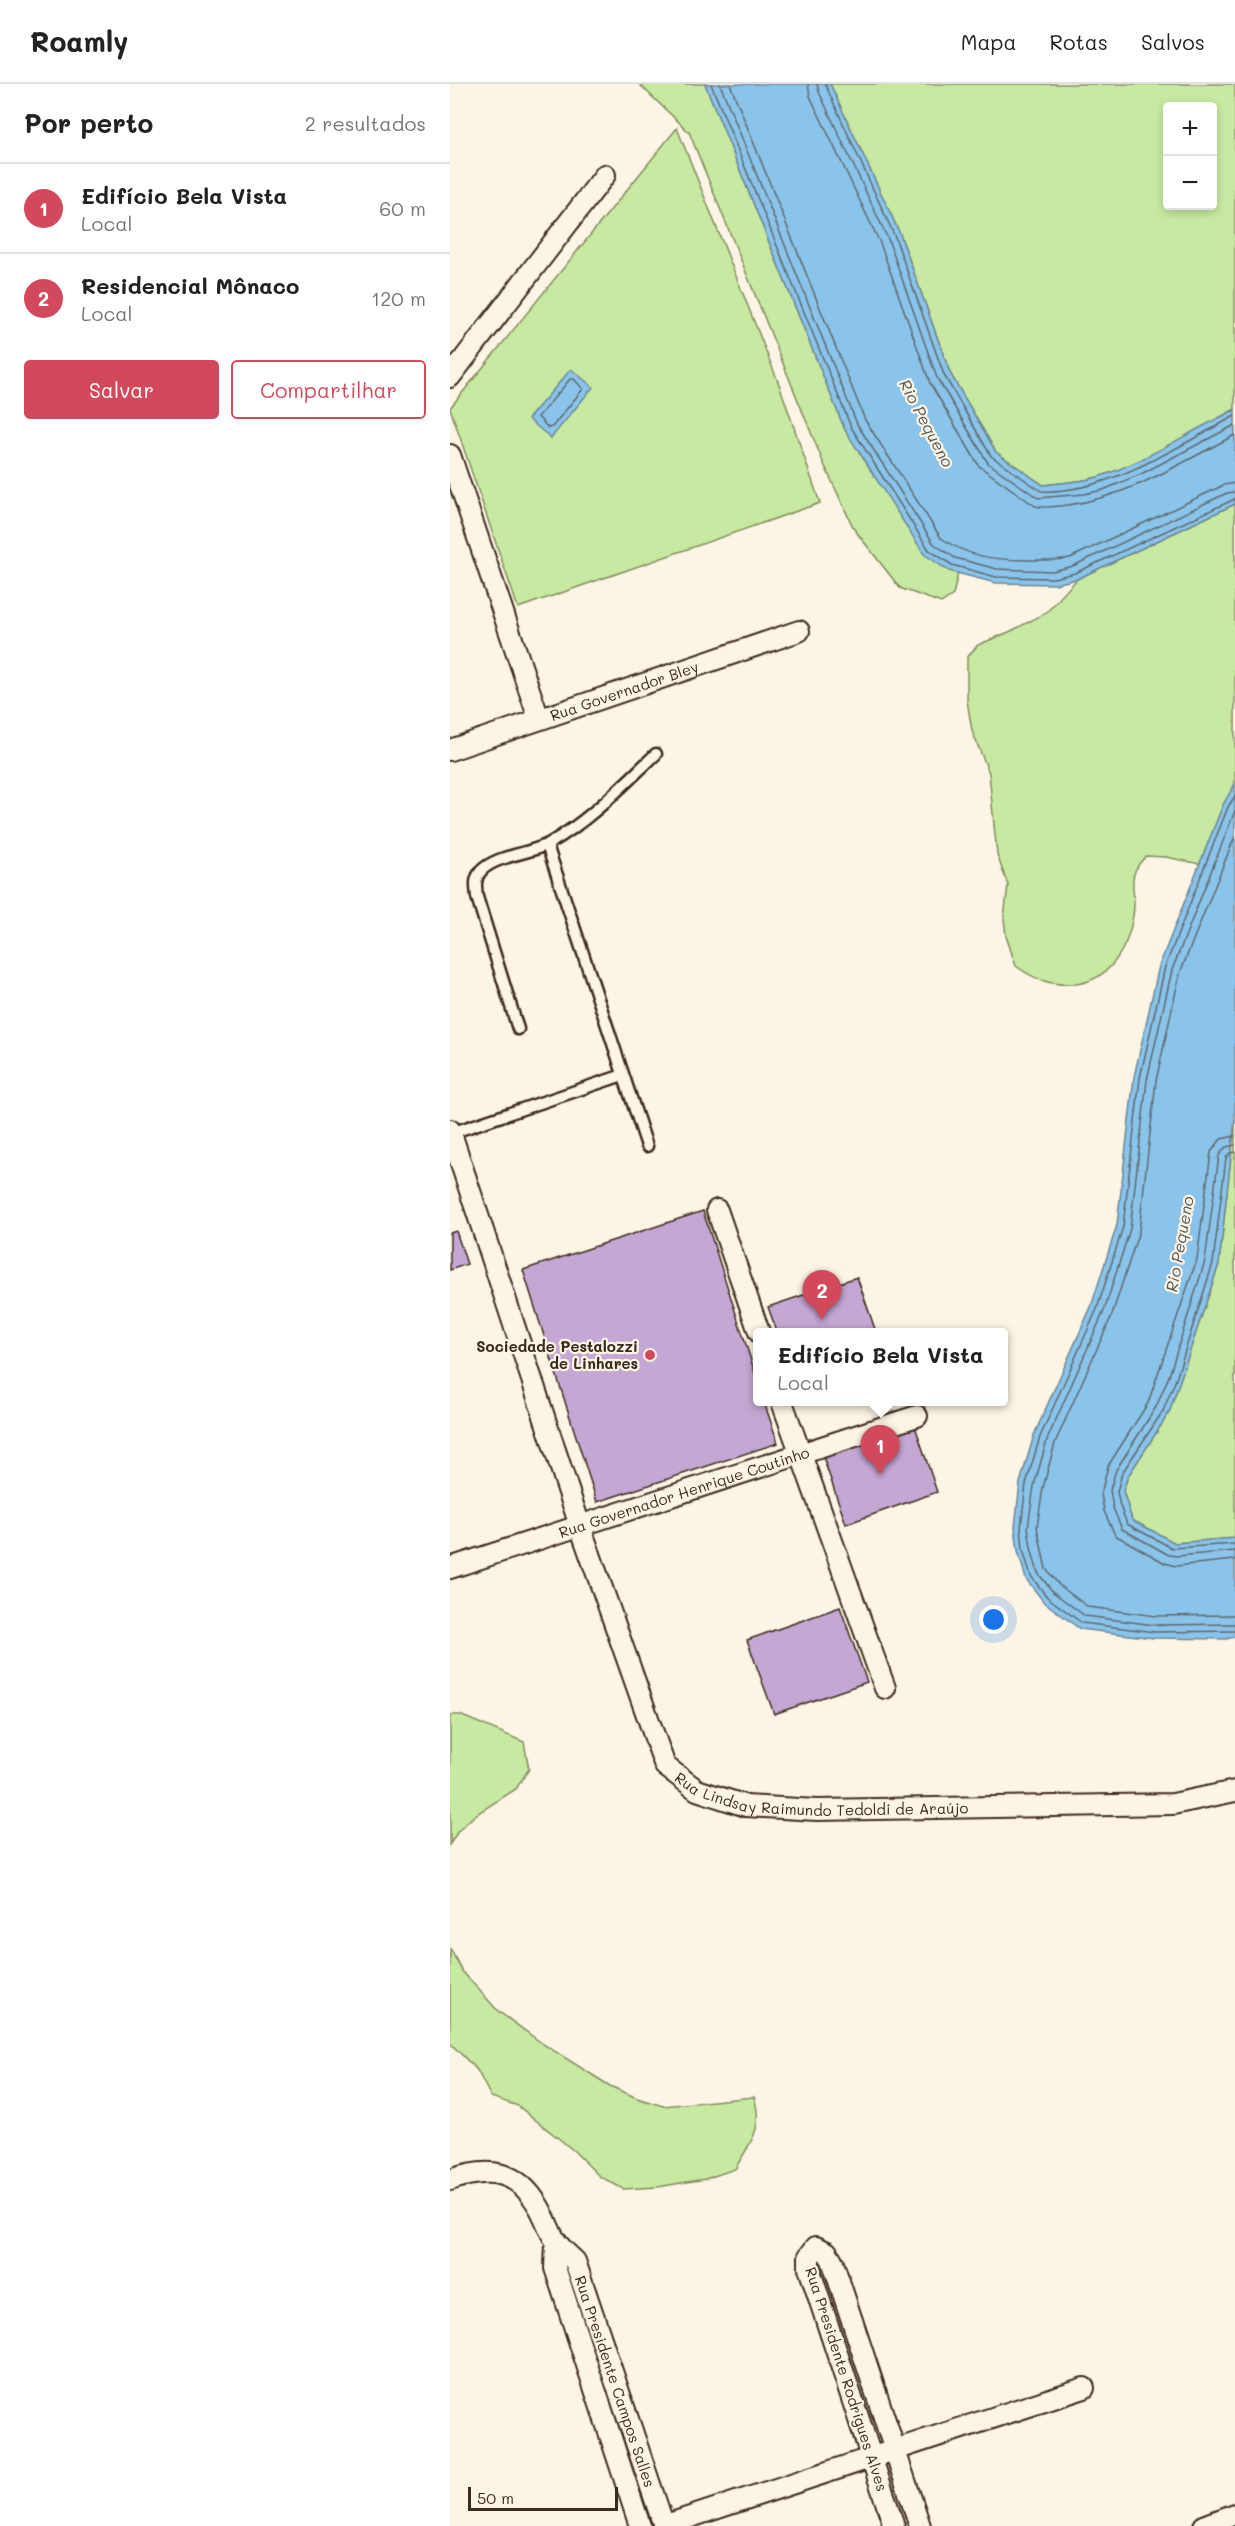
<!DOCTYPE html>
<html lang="pt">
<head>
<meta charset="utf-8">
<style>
	body { margin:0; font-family:Mali,sans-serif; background:#f6f6f6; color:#222 }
	.controls { position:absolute; right:18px; top:18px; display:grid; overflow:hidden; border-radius:6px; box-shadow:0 3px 9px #0003 }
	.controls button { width:54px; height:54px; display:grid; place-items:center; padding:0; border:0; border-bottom:2px solid #e0e0e0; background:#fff; color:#222; font:30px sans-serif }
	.scale { position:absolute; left:18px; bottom:15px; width:150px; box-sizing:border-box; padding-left:6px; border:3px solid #3b2a1e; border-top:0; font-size:16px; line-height:21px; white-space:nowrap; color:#3b2a1e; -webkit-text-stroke:4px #fcf5e5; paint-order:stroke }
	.you { position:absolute; left:544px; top:1536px; width:21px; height:21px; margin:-15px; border:4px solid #fff; border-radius:50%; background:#1a73e8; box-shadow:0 0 0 9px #1a73e833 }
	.badge { display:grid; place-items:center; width:39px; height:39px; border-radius:50%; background:#d1495b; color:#fff; font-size:20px; font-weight:700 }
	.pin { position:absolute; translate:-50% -50px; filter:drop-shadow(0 2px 3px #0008) }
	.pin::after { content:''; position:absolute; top:32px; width:21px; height:18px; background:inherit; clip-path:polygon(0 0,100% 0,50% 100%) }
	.popup { position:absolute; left:303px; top:1244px; width:255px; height:78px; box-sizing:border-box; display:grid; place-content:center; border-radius:6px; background:#fff; filter:drop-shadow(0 2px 4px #0005); font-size:20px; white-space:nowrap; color:#767676 }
	.popup b { font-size:22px; color:#222 }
	.popup::after { content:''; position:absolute; left:50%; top:100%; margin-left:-12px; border:12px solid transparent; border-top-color:#fff }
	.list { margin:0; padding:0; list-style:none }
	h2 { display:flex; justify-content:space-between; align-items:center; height:78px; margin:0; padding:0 24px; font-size:26px }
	h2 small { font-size:20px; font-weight:400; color:#767676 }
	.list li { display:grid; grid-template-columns:39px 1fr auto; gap:18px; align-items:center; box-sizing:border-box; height:90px; padding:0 24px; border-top:2px solid #e0e0e0 }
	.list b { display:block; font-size:22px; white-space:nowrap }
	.list p { margin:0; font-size:20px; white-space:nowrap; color:#767676 }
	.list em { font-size:20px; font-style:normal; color:#767676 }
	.actions { display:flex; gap:12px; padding:18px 24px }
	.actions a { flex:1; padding:14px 0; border:2px solid #d1495b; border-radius:6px; text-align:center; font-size:21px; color:#d1495b }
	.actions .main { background:#d1495b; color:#fff }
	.map { position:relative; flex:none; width:785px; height:2442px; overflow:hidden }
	header { display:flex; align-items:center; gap:36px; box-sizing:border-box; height:84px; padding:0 30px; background:#fff; border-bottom:2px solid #e0e0e0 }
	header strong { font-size:28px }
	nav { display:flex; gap:33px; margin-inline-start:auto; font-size:21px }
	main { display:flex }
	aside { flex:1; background:#fff }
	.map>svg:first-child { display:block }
	.green { fill:#c8e9a1; stroke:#828a60; stroke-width:1.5; fill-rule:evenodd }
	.water { fill:#8bc4ea; stroke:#6b8698; stroke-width:1.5 }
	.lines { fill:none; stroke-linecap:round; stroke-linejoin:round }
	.shore { stroke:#5b6870; stroke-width:1.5 }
	.building { fill:#c5a7d4; stroke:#3b2a1e; stroke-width:1.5 }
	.lane-casing { stroke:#3b2a1e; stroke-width:15 }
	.street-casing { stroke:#3b2a1e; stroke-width:24 }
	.lane { stroke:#fcf5e5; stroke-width:10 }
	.street { stroke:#fcf5e5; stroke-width:20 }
	.poi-dot { fill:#d1495b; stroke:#fcf5e5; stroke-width:2 }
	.labels { text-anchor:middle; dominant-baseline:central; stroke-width:4.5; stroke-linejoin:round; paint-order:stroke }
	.street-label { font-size:15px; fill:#3b2a1e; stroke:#fcf5e5 }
	.poi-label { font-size:15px; font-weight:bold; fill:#3b2a1e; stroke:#fcf5e5; text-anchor:end }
	.water-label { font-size:16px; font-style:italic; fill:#53585b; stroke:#fcf5e5 }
</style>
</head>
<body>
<header>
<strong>Roamly</strong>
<nav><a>Mapa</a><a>Rotas</a><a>Salvos</a></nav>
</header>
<main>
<aside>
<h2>Por perto<small>2 resultados</small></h2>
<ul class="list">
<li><span class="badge">1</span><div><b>Edifício Bela Vista</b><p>Local</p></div><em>60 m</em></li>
<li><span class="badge">2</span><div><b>Residencial Mônaco</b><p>Local</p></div><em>120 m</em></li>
</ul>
<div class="actions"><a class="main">Salvar</a><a>Compartilhar</a></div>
</aside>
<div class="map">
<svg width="785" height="2442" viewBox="0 0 785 2442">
	<rect width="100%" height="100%" fill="#fcf5e5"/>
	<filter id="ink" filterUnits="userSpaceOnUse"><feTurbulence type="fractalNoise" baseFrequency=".0167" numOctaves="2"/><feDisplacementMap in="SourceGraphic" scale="12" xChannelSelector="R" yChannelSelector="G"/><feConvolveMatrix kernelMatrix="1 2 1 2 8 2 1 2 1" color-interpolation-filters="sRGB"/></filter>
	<g filter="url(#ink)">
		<!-- green -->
		<path class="green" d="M 189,0 L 255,0 L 395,346 L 508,489 L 503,511 L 491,519 L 450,504 L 404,445 L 373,378 L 239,48 Z
			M 380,0 L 785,0 L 785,325 C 741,349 696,378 648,393 C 630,398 611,399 593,401 L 546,368 L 500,289 L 450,150 ZM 718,22 L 762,22 L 762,122 L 718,122 Z
			M 227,44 L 329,300 L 370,419 L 68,524 L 0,324 Z
			M 785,420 L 785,700 L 773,721 L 750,780 L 716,773 L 696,772 C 673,795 688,805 683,832 C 678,864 660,896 626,900 C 602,902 585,896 566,882 L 556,852 L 554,834 L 558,801 L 547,771 L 539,689 L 522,647 L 517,616 L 517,573 L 528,561 L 559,548 L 596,529 L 627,495 Z
			M 785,1036 L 785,1454 L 725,1459 L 682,1436 L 673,1407 L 678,1392 L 719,1329 L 769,1180 Z
			M 0,1631 L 10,1631 L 74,1658 L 79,1685 L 66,1705 L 25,1731 L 8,1747 L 0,1760 Z
			M 0,1864 L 12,1887 L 48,1927 L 93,1960 L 160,2002 L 187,2014 L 213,2022 L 304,2013 C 314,2046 300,2058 285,2085 L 255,2095 L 208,2103 L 173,2105 L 149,2092 L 123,2066 L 68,2022 L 41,2013 L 27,1986 L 0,1959 Z"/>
		<!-- water -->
		<path class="water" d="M 255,0 L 380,0 L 450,150 L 500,289 L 546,368 L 593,401 C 611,399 630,398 648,393 C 696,378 739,347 785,326 L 785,420 L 627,495 L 605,500 L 546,499 L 499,487 L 474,470 L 395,346 Z
			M 121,285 L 143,303 L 101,354 L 78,335 Z
			M 785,700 L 785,1036 L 769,1180 L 719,1329 L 678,1392 L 673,1407 L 682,1436 L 725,1459 L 785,1454 L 785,1553 L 776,1555 L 704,1554 L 630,1545 L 593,1517 L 576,1495 L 568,1467 L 565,1443 L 570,1399 L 584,1351 L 641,1223 L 667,1141 L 684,993 L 709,882 L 773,721 Z"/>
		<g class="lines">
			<!-- shore -->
			<path class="shore" d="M 261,0 L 401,343 L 479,466 L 502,481 L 546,493 L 604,494 L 625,489 L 785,415
				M 270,0 L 407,340 L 484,460 L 505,474 L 547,485 L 603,487 L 623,482 L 777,409 L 785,408
				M 280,0 L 415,336 L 491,454 C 519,473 544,476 577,476 C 593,476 605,477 620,474 L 774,401 L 785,399
				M 358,0 L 360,12 L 430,159 L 480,299 L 529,382 L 585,422 C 596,425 607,422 618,421 C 678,413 731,379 785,351
				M 367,0 L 369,8 L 438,155 L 487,294 L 538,379 L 588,414 L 634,410 L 653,406 L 691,390 L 785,341
				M 375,0 L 445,153 L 494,291 L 541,372 L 591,407 C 657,410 728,362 785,332
				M 120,295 L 124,295 L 133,305 L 102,343 L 98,344 L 88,333 Z
				M 785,712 L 778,723 L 715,883 L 690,994 L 673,1143 L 647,1225 L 590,1353 L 576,1400 L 571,1443 L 573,1466 L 581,1492 L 597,1513 L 632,1539 L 705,1548 L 785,1547
				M 785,727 L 722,886 L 697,996 L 680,1145 L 654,1227 L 597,1356 L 584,1402 L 578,1443 L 581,1464 L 588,1489 L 603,1508 L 635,1532 L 705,1541 L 785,1540
				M 785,752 L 730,889 L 706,997 L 689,1147 L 662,1231 L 605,1359 L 593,1404 L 587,1443 L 596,1485 L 609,1501 L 638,1523 L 706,1532 L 785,1531
				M 785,1052 L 771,1055 L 761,1068 L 747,1175 L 698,1319 L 658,1382 L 651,1410 L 654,1427 L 665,1451 L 715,1479 L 726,1482 L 785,1476
				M 785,1061 L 776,1063 L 769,1071 L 755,1177 L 719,1292 L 706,1323 L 666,1386 L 660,1406 L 663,1424 L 672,1445 L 719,1471 L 727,1472 L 785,1467
				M 785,1068 L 780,1069 L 776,1074 L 763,1179 L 726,1295 L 713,1327 L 672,1389 L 667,1408 L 670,1422 L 677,1440 L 722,1464 L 785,1460"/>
		</g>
		<!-- building -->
		<path class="building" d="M 253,1127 L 307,1295 L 307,1318 L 314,1318 L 328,1359 L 147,1418 L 73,1186 Z
			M 6,1147 L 17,1180 L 0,1186 L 0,1149 Z
			M 407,1193 L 426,1248 L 327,1248 L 318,1223 Z
			M 465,1342 L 487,1408 L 396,1440 L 373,1373 Z
			M 390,1523 L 417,1598 L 324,1630 L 297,1556 Z"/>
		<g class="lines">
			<defs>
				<path id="lane" d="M 97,761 L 197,1062
					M 68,945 L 27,813 C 26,803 24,795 31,787 C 46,771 81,770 100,759 C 140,736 172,702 206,670
					M 1,1049 L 173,991"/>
				<g id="street">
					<path d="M 0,293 L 155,91"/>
					<path d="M 0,371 L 89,635"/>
					<path id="s1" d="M 0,666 L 349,547"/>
					<path id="s2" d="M 0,1046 L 130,1442 L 215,1682 L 247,1706 L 296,1722 L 367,1726 L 723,1720 L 785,1707"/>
					<path d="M 267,1126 L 309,1248"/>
					<path d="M 332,1318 L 435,1604"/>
					<path id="s3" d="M 0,1484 L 467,1332"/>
					<path id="s4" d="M 0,2096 C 38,2083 67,2085 89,2123 C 95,2133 99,2146 105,2156 C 110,2164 118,2171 125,2177 L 214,2442"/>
					<path d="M 106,2159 L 105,2184 L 190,2442"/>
					<path d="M 213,2442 L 634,2304"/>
					<path d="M 444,2442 L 359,2184 L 359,2172 L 366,2163 L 377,2168 L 382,2176 L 470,2442"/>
					<path d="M 754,2442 L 785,2430"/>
				</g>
			</defs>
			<!-- lane casing -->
			<use href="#lane" class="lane-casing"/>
			<!-- street casing -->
			<use href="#street" class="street-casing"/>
			<!-- lane -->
			<use href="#lane" class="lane"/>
			<!-- street -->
			<use href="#street" class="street"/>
		</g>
	</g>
	<!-- markers -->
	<circle class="poi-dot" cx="200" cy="1271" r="6"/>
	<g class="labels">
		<!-- street labels -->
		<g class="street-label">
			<text stroke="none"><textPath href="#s1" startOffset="184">Rua Governador Bley</textPath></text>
			<text stroke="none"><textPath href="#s3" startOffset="246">Rua Governador Henrique Coutinho</textPath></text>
			<text stroke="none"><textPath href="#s2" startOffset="836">Rua Lindsay Raimundo Tedoldi de Araújo</textPath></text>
			<text transform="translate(397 2295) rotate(72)">Rua Presidente Rodrigues Alves</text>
			<text stroke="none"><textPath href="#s4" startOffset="296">Rua Presidente Campos Salles</textPath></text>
		</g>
		<!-- poi labels -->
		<g class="poi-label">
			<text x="188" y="1262">Sociedade Pestalozzi<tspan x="188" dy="17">de Linhares</tspan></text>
		</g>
		<!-- water labels -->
		<g class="water-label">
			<text transform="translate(477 339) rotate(62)">Rio Pequeno</text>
			<text transform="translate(729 1160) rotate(-80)">Rio Pequeno</text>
		</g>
	</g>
</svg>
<div class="controls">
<button>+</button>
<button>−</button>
</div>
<div class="scale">50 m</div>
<div class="you"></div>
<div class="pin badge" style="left:430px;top:1391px">1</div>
<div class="popup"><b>Edifício Bela Vista</b>Local</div>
<div class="pin badge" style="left:372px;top:1236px">2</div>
</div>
</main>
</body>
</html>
